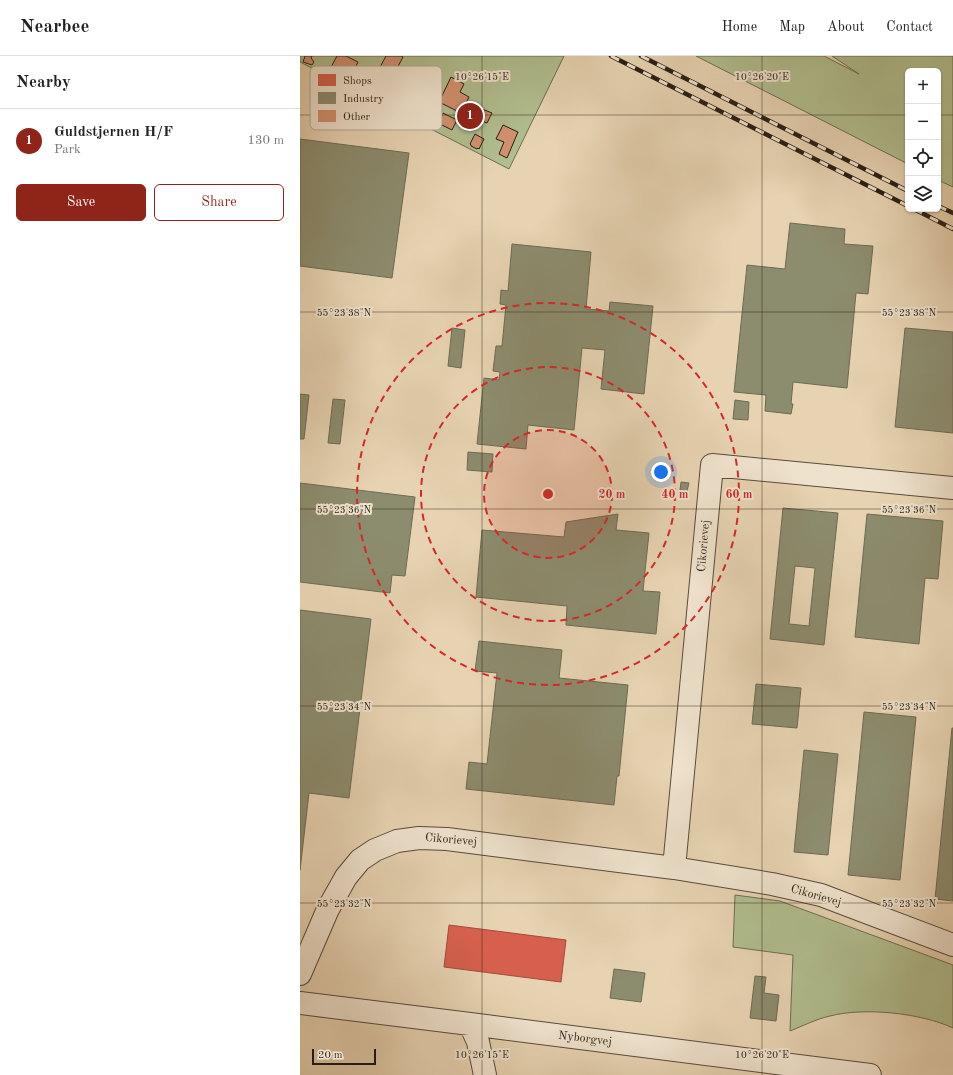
<!DOCTYPE html>
<html lang="en">
<head>
<meta charset="utf-8">
<style>
	body { margin:0; font-family:"Old Standard TT",serif; background:#f6f6f6; color:#222 }
	.controls { position:absolute; right:12px; top:12px; display:grid; overflow:hidden; border-radius:6px; box-shadow:0 1px 3px #0004 }
	.controls button { width:36px; height:36px; display:grid; place-items:center; padding:0; border:0; border-bottom:1px solid #e0e0e0; background:#fff; color:#222; font:20px sans-serif }
	.scale { position:absolute; left:12px; bottom:10px; width:64px; box-sizing:border-box; padding-left:4px; border:2px solid #281e14; border-top:0; font-size:11px; line-height:14px; white-space:nowrap; color:#281e14; -webkit-text-stroke:3px #efe2cd; paint-order:stroke }
	.you { position:absolute; left:361px; top:416px; width:14px; height:14px; margin:-10px; border:3px solid #fff; border-radius:50%; background:#1a73e8; box-shadow:0 0 0 6px #1a73e833 }
	.badge { display:grid; place-items:center; width:26px; height:26px; border-radius:50%; background:#8f2418; color:#fff; font-size:13px; font-weight:700 }
	.pin { position:absolute; translate:-50% -50%; border:2px solid #fff; box-shadow:0 1px 4px #0006 }
	.list { margin:0; padding:0; list-style:none }
	h2 { display:flex; justify-content:space-between; align-items:center; height:52px; margin:0; padding:0 16px; font-size:17px }
	h2 small { font-size:13px; font-weight:400; color:#767676 }
	.list li { display:grid; grid-template-columns:26px 1fr auto; gap:12px; align-items:center; box-sizing:border-box; height:64px; padding:0 16px; border-top:1px solid #e0e0e0 }
	.list b { display:block; font-size:15px; white-space:nowrap }
	.list p { margin:0; font-size:13px; white-space:nowrap; color:#767676 }
	.list em { font-size:13px; font-style:normal; color:#767676 }
	.actions { display:flex; gap:8px; padding:12px 16px }
	.actions a { flex:1; padding:9px 0; border:1px solid #8f2418; border-radius:6px; text-align:center; font-size:14px; color:#8f2418 }
	.actions .main { background:#8f2418; color:#fff }
	.icon { flex:none; width:22px; height:22px; fill:none; stroke:currentColor; stroke-width:2; stroke-linecap:round; stroke-linejoin:round }
	.map { position:relative; flex:none; width:653px; height:1019px; overflow:hidden }
	header { display:flex; align-items:center; gap:24px; box-sizing:border-box; height:56px; padding:0 20px; background:#fff; border-bottom:1px solid #e0e0e0 }
	header strong { font-size:19px }
	nav { display:flex; gap:22px; margin-inline-start:auto; font-size:14px }
	main { display:flex }
	aside { flex:1; background:#fff }
	.map>svg:first-child { display:block }
	.green { fill:#b1be8f; stroke:#6c6e52 }
	.shops { fill:#d6604d; stroke:#a24c3c }
	.industry { fill:#8c8c6e; stroke:#6e6b53; fill-rule:evenodd }
	.building { fill:#d2926f; stroke:#281e14 }
	.lines { fill:none; stroke-linecap:round; stroke-linejoin:round }
	.minor-casing { stroke:#584b3c; stroke-width:24 }
	.minor { stroke:#efe2cd; stroke-width:22 }
	.rail-casing { stroke:#281e14; stroke-width:4.5 }
	.rail { stroke:#efe2cd; stroke-width:3; stroke-dasharray:9; stroke-linecap:butt }
	.ticks { fill:none; stroke:#281e14; stroke-width:1; stroke-opacity:0.45 }
	.ring { fill:none; stroke:#d62828; stroke-width:2; stroke-dasharray:7 5 }
	.labels { text-anchor:middle; dominant-baseline:central; stroke-width:4; stroke-linejoin:round; paint-order:stroke }
	.street-label { font-size:12px; fill:#281e14; stroke:#efe2cd }
	.key { fill:#efe2cd; stroke:#b3a796; stroke-width:1 }
	.key-label { font-size:11px; fill:#281e14 }
	.ticks-label { font-size:10px; text-anchor:middle; fill:#281e14; stroke:#efe2cd; stroke-width:4; stroke-linejoin:round; paint-order:stroke }
	.centre { fill:#d62828; stroke:#efe2cd; stroke-width:2 }
	.ring-label { font-size:12px; text-anchor:middle; font-weight:bold; fill:#d62828; stroke:#efe2cd; stroke-width:4; stroke-linejoin:round; paint-order:stroke }
</style>
</head>
<body>
<header>
<strong>Nearbee</strong>
<nav><a>Home</a><a>Map</a><a>About</a><a>Contact</a></nav>
</header>
<main>
<aside>
<h2>Nearby<small></small></h2>
<ul class="list">
<li><span class="badge">1</span><div><b>Guldstjernen H/F</b><p>Park</p></div><em>130 m</em></li>
</ul>
<div class="actions"><a class="main">Save</a><a>Share</a></div>
</aside>
<div class="map">
<svg width="653" height="1019" viewBox="0 0 653 1019">
	<rect width="100%" height="100%" fill="#e7d3b2"/>
	<filter id="stains"><feTurbulence type="fractalNoise" baseFrequency=".005" numOctaves="4"/><feColorMatrix values="0 0 0 0 .2 0 0 0 0 .09 0 0 0 0 .02 0 0 0 .5 -.17"/></filter>
	<radialGradient id="worn" r=".72"><stop offset=".6" stop-color="#630" stop-opacity="0"/><stop offset="1" stop-color="#630" stop-opacity=".3"/></radialGradient>
	<!-- green -->
	<path class="green" d="M 0,0 L 264,0 L 209,113 L 0,6 Z
		M 396,0 L 524,0 L 559,18 L 532,0 L 653,0 L 653,131 L 638,124 L 638,15 L 608,15 L 608,108 Z
		M 435,839 L 480,845 L 653,909 L 653,972 C 621,957 564,951 530,960 C 516,963 503,970 490,975 L 493,899 L 433,891 Z"/>
	<!-- shops -->
	<path class="shops" d="M 149,869 L 266,884 L 261,926 L 144,911 Z"/>
	<!-- industry -->
	<path class="industry" d="M 0,83 L 109,97 L 92,222 L 0,210 Z
		M 490,167 L 545,173 L 544,188 L 573,190 L 568,238 L 556,237 L 547,332 L 493,326 L 491,348 L 493,348 L 491,358 L 465,355 L 466,339 L 434,336 L 447,209 L 485,213 Z
		M 212,188 L 291,196 L 286,253 L 309,255 L 310,246 L 353,250 L 344,338 L 301,333 L 305,294 L 282,292 L 274,374 L 228,369 L 226,393 L 177,388 L 184,322 L 199,324 L 200,316 L 193,315 L 196,290 L 202,290 L 206,249 L 200,248 L 201,234 L 208,235 Z
		M 152,272 L 165,274 L 161,312 L 148,310 Z
		M 605,272 L 653,276 L 653,377 L 595,371 Z
		M 0,338 L 9,339 L 4,383 L 0,383 Z
		M 33,343 L 45,344 L 40,388 L 28,387 Z
		M 435,344 L 449,346 L 448,364 L 433,363 Z
		M 168,396 L 193,398 L 192,416 L 167,414 Z
		M 381,426 L 389,427 L 387,435 L 380,434 Z
		M 0,427 L 115,441 L 105,520 L 92,519 L 90,537 L 0,526 Z
		M 483,452 L 538,457 L 524,589 L 470,583 ZM 495,510 L 515,512 L 509,570 L 489,568 Z
		M 318,458 L 316,474 L 349,477 L 343,535 L 360,536 L 356,578 L 266,569 L 267,550 L 176,541 L 182,474 L 264,481 L 266,466 Z
		M 567,458 L 643,465 L 638,523 L 625,522 L 619,588 L 555,581 Z
		M 0,554 L 71,563 L 49,742 L 9,737 L 0,814 Z
		M 179,585 L 262,594 L 259,622 L 328,629 L 319,720 L 317,720 L 314,749 L 166,733 L 169,706 L 187,708 L 197,617 L 175,615 Z
		M 456,628 L 501,632 L 497,672 L 452,668 Z
		M 564,656 L 616,661 L 600,824 L 548,819 Z
		M 652,672 L 653,672 L 653,845 L 635,843 Z
		M 504,694 L 538,698 L 528,799 L 494,796 Z
		M 314,913 L 345,917 L 341,946 L 310,942 Z
		M 455,920 L 466,921 L 464,937 L 479,939 L 476,965 L 450,962 Z"/>
	<!-- building -->
	<path class="building" d="M 5,0 L 12,0 L 11,2 L 14,6 L 12,9 L 3,6 Z
		M 37,0 L 46,0 L 58,6 L 51,20 L 47,18 L 46,20 L 39,17 L 40,15 L 31,11 Z
		M 86,0 L 101,0 L 103,1 L 93,20 L 79,13 Z
		M 151,21 L 164,28 L 160,36 L 169,41 L 161,57 L 139,46 Z
		M 182,53 L 192,57 L 187,67 L 177,63 Z
		M 143,57 L 157,64 L 152,74 L 138,67 Z
		M 203,69 L 218,76 L 207,102 L 199,98 L 204,86 L 196,83 Z
		M 175,78 L 184,83 L 179,93 L 178,92 L 177,93 L 171,90 L 171,89 L 170,88 Z"/>
	<g class="lines">
		<defs>
			<path id="minor" d="M 374,812 L 412,409 L 653,432
				M 0,918 L 28,853 L 46,821 L 60,804 L 75,794 L 97,785 L 119,782 L 147,783 L 374,812 L 472,828 L 521,839 L 653,889
				M 0,947 L 170,968 L 570,1019
				M 170,968 L 178,986 L 185,1019"/>
		</defs>
		<!-- minor casing -->
		<use href="#minor" class="minor-casing"/>
		<!-- minor -->
		<use href="#minor" class="minor"/>
		<defs>
			<path id="rail" d="M 311,0 L 608,150
				M 341,0 L 608,135
				M 638,150 L 653,157
				M 614,153 L 653,173"/>
		</defs>
		<!-- rail casing -->
		<use href="#rail" class="rail-casing"/>
		<!-- rail -->
		<use href="#rail" class="rail"/>
	</g>
	<!-- ticks -->
	<path class="ticks" d="M 182,0 L 182,1019M 462,0 L 462,1019M 0,59 L 608,59M 638,59 L 653,59M 0,256 L 653,256M 0,453 L 653,453M 0,650 L 653,650M 0,847 L 653,847"/>
	<!-- distance rings -->
	<circle cx="248" cy="438" r="64" fill="#d62828" fill-opacity=".12"/>
	<g class="ring">
		<circle cx="248" cy="438" r="64"/>
		<circle cx="248" cy="438" r="127"/>
		<circle cx="248" cy="438" r="191"/>
	</g>
	<g class="labels">
		<!-- street labels -->
		<g class="street-label">
			<text transform="translate(404 490) rotate(-85)">Cikorievej</text>
			<text transform="translate(151 784) rotate(5)">Cikorievej</text>
			<text transform="translate(516 840) rotate(16)">Cikorievej</text>
			<text transform="translate(285 983) rotate(7)">Nyborgvej</text>
		</g>
	</g>
	<!-- legend -->
	<rect x="10" y="10" width="132" height="64" rx="6" class="key"/>
	<rect x="18" y="18" width="18" height="12" fill="#d6604d"/>
	<rect x="18" y="36" width="18" height="12" fill="#8c8c6e"/>
	<rect x="18" y="54" width="18" height="12" fill="#d2926f"/>
	<g class="key-label">
		<text x="43" y="28">Shops</text>
		<text x="43" y="46">Industry</text>
		<text x="43" y="64">Other</text>
	</g>
	<g class="ticks-label">
		<text x="182" y="24">10°26'15"E</text>
		<text x="462" y="24">10°26'20"E</text>
		<text x="44" y="260">55°23'38"N</text>
		<text x="609" y="260">55°23'38"N</text>
		<text x="44" y="457">55°23'36"N</text>
		<text x="609" y="457">55°23'36"N</text>
		<text x="44" y="654">55°23'34"N</text>
		<text x="609" y="654">55°23'34"N</text>
		<text x="44" y="851">55°23'32"N</text>
		<text x="609" y="851">55°23'32"N</text>
		<text x="182" y="1002">10°26'15"E</text>
		<text x="462" y="1002">10°26'20"E</text>
	</g>
	<circle cx="248" cy="438" r="6" class="centre"/>
	<g class="ring-label">
		<text x="312" y="442">20 m</text>
		<text x="375" y="442">40 m</text>
		<text x="439" y="442">60 m</text>
	</g>
	<rect width="100%" height="100%" filter="url(#stains)"/>
	<rect width="100%" height="100%" fill="url(#worn)"/>
</svg>
<div class="controls">
<button>+</button>
<button>−</button>
<button><svg class="icon" aria-label="locate" viewBox="0 0 24 24"><circle cx="12" cy="12" r="6"/><path d="M12 2v4M12 18v4M2 12h4M18 12h4"/></svg></button>
<button><svg class="icon" aria-label="layers" viewBox="0 0 24 24"><path d="M12 4l9 5-9 5-9-5zM3 14l9 5 9-5"/></svg></button>
</div>
<div class="scale">20 m</div>
<div class="you"></div>
<div class="pin badge" style="left:170px;top:60px">1</div>
</div>
</main>
</body>
</html>
